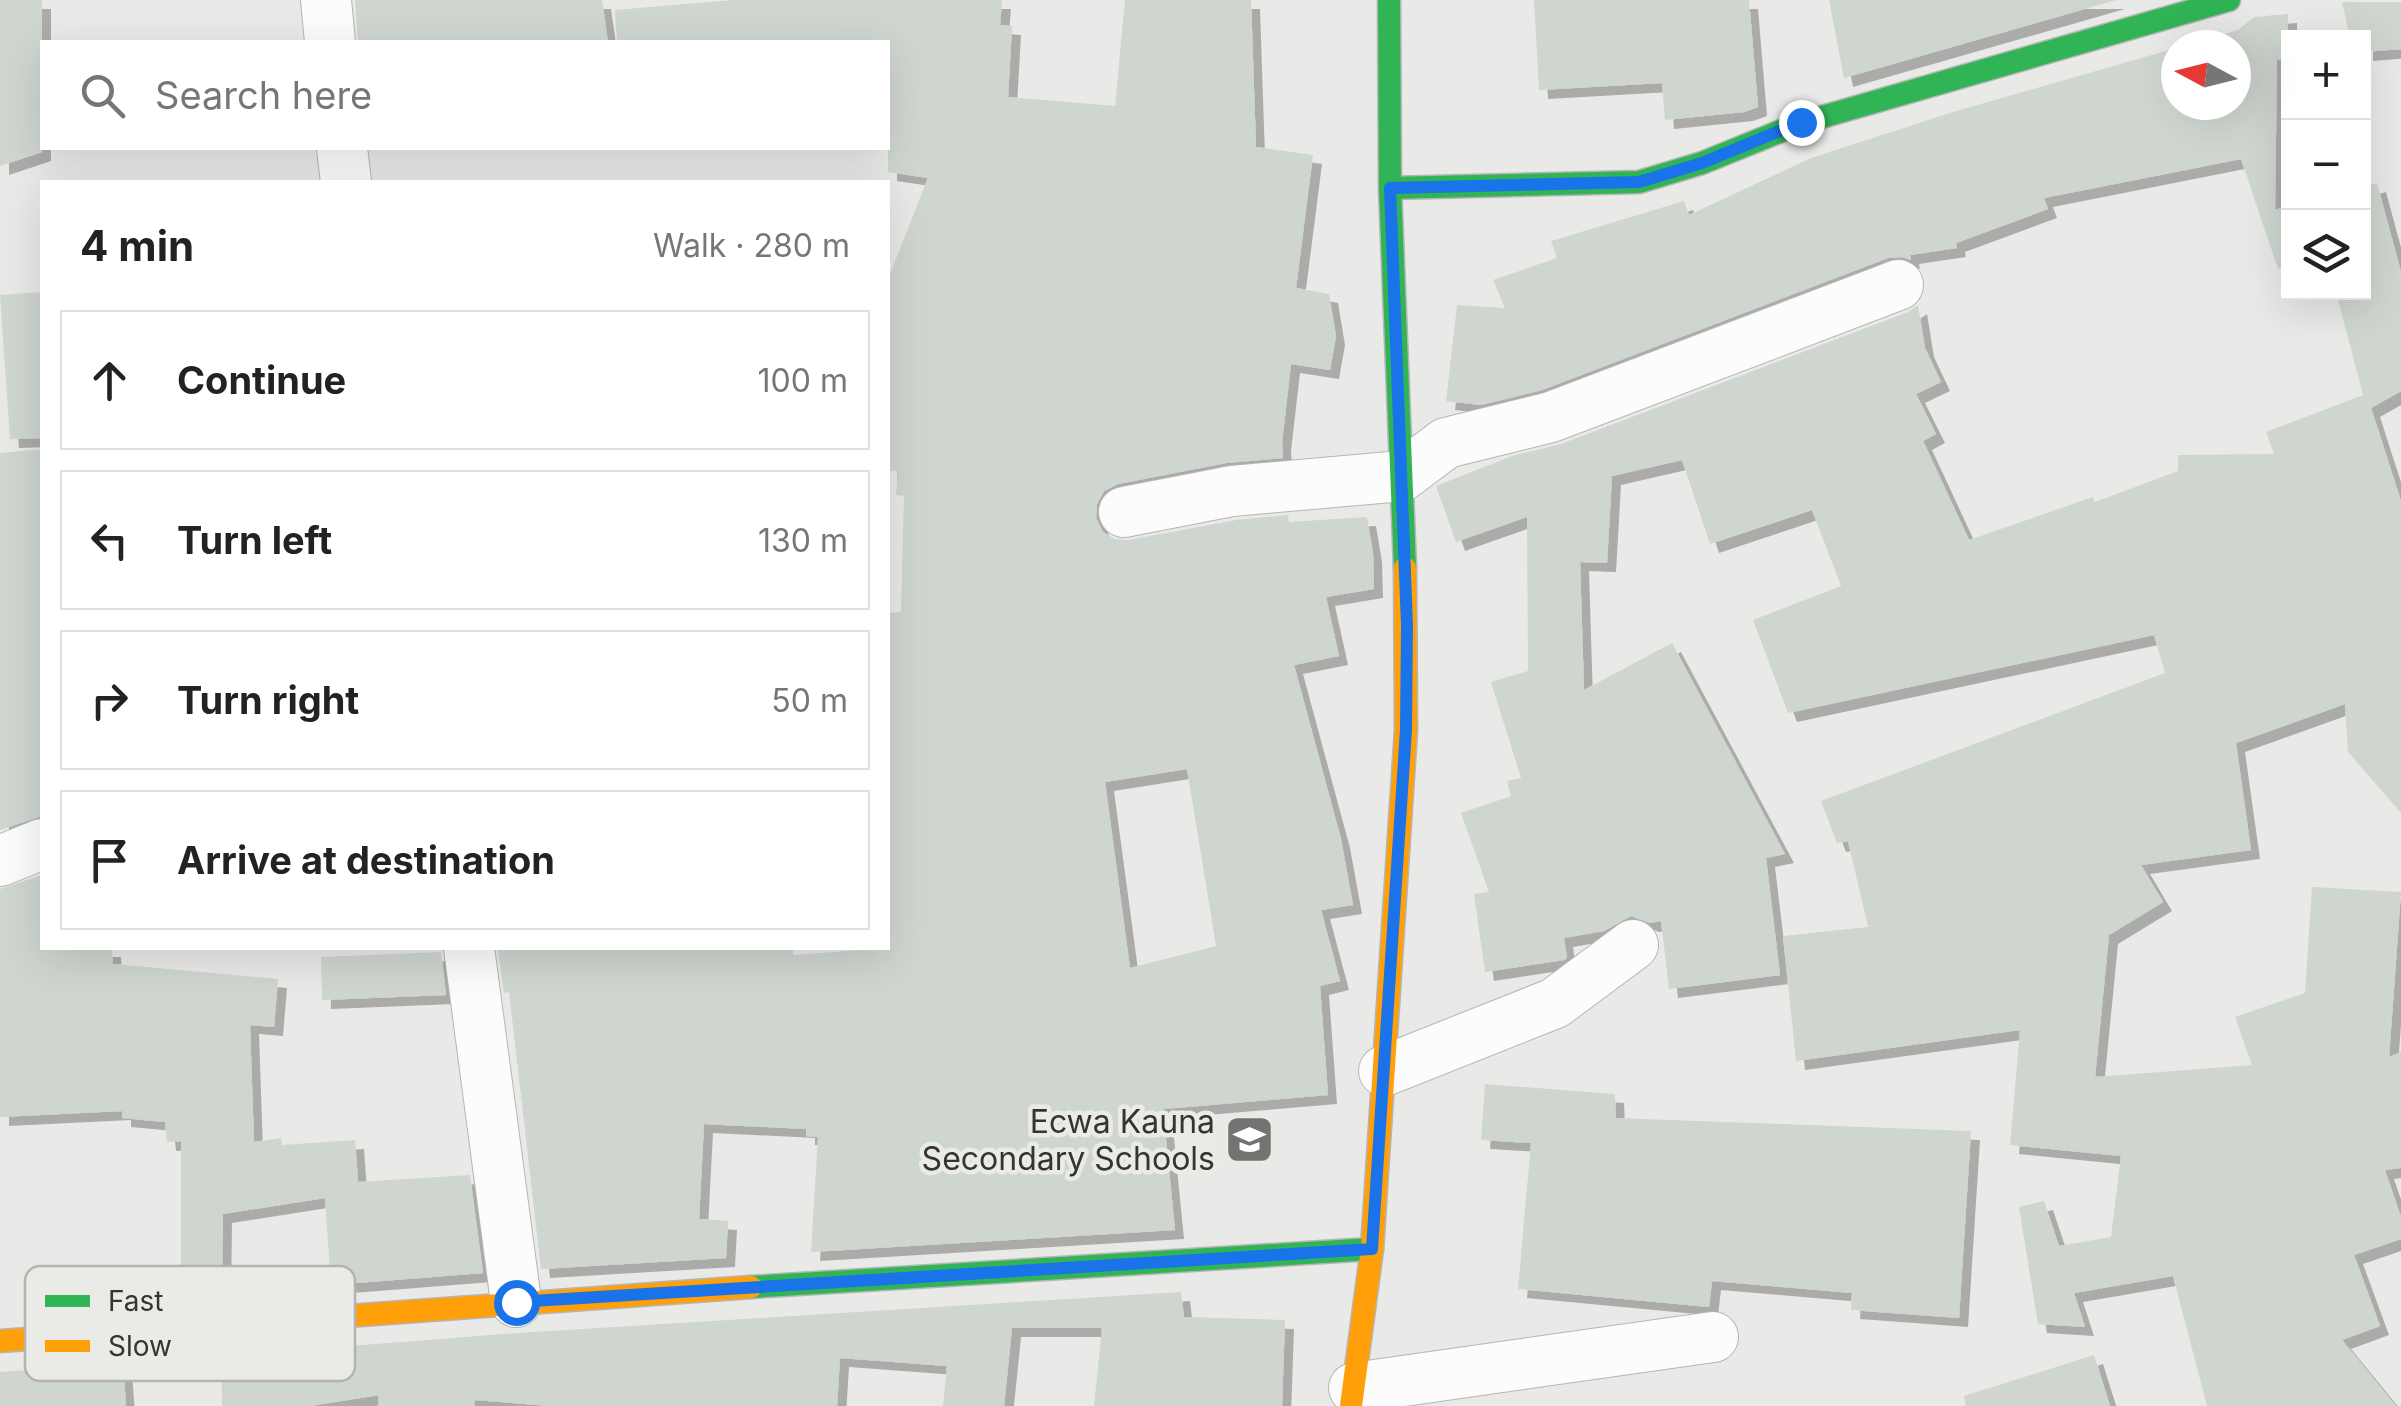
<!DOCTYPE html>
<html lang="en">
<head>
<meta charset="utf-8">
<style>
	body { margin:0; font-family:Inter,sans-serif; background:#f2f2f2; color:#222 }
	.controls { position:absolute; right:30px; top:30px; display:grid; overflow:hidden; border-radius:0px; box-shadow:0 10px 40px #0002 }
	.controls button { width:90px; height:90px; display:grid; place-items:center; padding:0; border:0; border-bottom:2px solid #e0e0e0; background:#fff; color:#222; font:50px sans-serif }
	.compass { position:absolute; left:2161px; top:30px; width:90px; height:90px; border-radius:50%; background:#fff; box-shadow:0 10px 40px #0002; rotate:277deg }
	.stop { position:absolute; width:30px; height:30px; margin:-22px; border:8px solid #1a73e8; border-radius:50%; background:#fff }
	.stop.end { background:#1a73e8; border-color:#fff; box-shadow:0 2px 10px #0008 }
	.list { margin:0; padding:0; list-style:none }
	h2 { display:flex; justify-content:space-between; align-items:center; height:130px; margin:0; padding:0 40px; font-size:42px }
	h2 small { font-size:32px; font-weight:400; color:#767676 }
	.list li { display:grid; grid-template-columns:65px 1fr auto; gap:30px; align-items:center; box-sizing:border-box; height:140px; margin:0 20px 20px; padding:0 20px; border:2px solid #e0e0e0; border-radius:0px }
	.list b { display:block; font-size:38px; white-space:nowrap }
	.list em { font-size:32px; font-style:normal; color:#767676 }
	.icon { flex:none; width:55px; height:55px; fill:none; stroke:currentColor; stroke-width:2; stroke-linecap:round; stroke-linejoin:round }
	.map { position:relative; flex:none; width:2401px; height:1406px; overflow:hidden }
	.search { position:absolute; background:#fff; box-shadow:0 10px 40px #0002; left:40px; top:40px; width:850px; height:110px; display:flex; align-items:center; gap:25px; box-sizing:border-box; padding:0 35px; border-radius:0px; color:#767676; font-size:38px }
	.panel { position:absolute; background:#fff; box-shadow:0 10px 40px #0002; left:40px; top:180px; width:850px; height:770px; border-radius:0px }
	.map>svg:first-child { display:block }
	.building { fill:#cfd5cf; fill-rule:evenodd; filter:url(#shadow) }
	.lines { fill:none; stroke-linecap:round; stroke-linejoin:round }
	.street-casing { stroke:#b5b6b4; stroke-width:52 }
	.fast-casing { stroke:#b5b6b4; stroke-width:25 }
	.slow-casing { stroke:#b5b6b4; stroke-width:25 }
	.street { stroke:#fcfcfc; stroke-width:50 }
	.fast { stroke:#30b455; stroke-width:22 }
	.slow { stroke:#ff9f0a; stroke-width:22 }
	.route { stroke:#1a73e8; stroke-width:12 }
	.labels { text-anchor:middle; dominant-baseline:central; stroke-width:9; stroke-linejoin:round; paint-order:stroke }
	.poi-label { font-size:32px; fill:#343533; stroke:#eaebe7; text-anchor:end }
	.key { fill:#eaebe7; stroke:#b3b4b1; stroke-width:2.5 }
	.key-label { font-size:28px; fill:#343533 }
</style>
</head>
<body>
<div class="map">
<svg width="2401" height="1406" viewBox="0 0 2401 1406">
	<defs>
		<filter id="shadow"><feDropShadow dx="9" dy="9" stdDeviation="0" flood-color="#0004"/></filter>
	</defs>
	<rect width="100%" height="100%" fill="#e9eae8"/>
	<!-- building -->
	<path class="building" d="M 0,0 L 42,0 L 42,152 L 0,166 Z
		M 355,0 L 602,0 L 608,42 L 358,42 Z
		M 734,0 L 1002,0 L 1000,25 L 1012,26 L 1008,97 L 1115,106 L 1125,0 L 1251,0 L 1256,147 L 1313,155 L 1296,288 L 1329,294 L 1336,336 L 1330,370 L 1291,364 L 1282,442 L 1283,458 L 1226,463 L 1118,484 L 1104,491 L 1097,504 L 1096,518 L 1103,532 L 1114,539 L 1128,540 L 1236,520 L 1288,515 L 1289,522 L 1367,517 L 1373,553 L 1374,589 L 1326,597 L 1339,656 L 1294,665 L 1341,839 L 1353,905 L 1321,910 L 1340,981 L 1320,986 L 1328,1095 L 1163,1109 L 1175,1230 L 811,1252 L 818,1137 L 806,1136 L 806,1129 L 704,1124 L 699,1219 L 728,1221 L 726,1258 L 541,1269 L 509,992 L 504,993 L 498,950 L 793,948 L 793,955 L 888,948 L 888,613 L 901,612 L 904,496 L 896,495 L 898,471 L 888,471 L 888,279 L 928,178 L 888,172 L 888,42 L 617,42 L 615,10 ZM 1187,769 L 1216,946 L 1130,968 L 1105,782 Z
		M 1534,0 L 1749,0 L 1758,107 L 1744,112 L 1665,120 L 1662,83 L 1539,90 Z
		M 1829,0 L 2116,0 L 1844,78 Z
		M 2342,2 L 2401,2 L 2401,49 L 2364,52 L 2364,38 L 2350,38 Z
		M 2288,14 L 2288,59 L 2277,60 L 2275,210 L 2288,206 L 2288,266 L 2278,269 L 2241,159 L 2044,198 L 2048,209 L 1956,243 L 1957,248 L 1910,255 L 1911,260 L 1902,257 L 1888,258 L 1542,390 L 1481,405 L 1446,401 L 1457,305 L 1505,308 L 1493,280 L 1557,258 L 1551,241 L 1684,201 L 1689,215 L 1811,158 L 1953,112 L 2176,48 L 2176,105 L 2236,105 L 2236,45 L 2186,45 L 2238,30 L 2254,17 Z
		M 2377,183 L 2401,272 L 2401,391 L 2371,408 L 2401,501 L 2401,813 L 2348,752 L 2345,704 L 2236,743 L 2251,850 L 2141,865 L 2163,902 L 2109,935 L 2095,1077 L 2252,1065 L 2235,1017 L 2305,993 L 2312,887 L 2401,892 L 2389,1057 L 2401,1052 L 2401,1168 L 2385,1170 L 2401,1217 L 2401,1239 L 2354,1255 L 2380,1326 L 2342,1340 L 2396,1406 L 2207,1406 L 2173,1276 L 2074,1293 L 2085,1327 L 2038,1324 L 2019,1207 L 2044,1201 L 2059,1246 L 2111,1237 L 2121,1156 L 2010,1145 L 2020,1030 L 1796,1061 L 1783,936 L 1868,927 L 1848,841 L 1837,843 L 1821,801 L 2165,673 L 2154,635 L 1788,713 L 1753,620 L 1841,586 L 1812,510 L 1710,544 L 1682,460 L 1612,476 L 1607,563 L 1580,562 L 1584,690 L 1672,643 L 1785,854 L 1766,858 L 1780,975 L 1669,989 L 1661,921 L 1650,923 L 1631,916 L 1604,931 L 1564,938 L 1567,958 L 1564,960 L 1485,972 L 1474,894 L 1489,892 L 1461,813 L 1511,796 L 1507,781 L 1521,778 L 1491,682 L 1528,671 L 1527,517 L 1456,542 L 1436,486 L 1512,456 L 1561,444 L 1908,312 L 1918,305 L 1925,348 L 1941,382 L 1916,394 L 1936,434 L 1923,441 L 1969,540 L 2093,497 L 2095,502 L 2178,471 L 2178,455 L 2274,454 L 2266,432 L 2363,395 L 2336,292 L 2364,292 L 2364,187 Z
		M 42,292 L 42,438 L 10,439 L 0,295 Z
		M 42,449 L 42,816 L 0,830 L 0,453 Z
		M 42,875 L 42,948 L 112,948 L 113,964 L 278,979 L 274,1027 L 250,1025 L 254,1142 L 281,1138 L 282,1145 L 355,1140 L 358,1182 L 470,1175 L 483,1273 L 331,1285 L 325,1198 L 223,1214 L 222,1286 L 181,1286 L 181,1141 L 167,1142 L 165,1122 L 122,1118 L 122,1111 L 0,1117 L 0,889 Z
		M 441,952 L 446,995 L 322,1000 L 321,957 Z
		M 1485,1084 L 1615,1094 L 1616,1118 L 1971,1131 L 1959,1318 L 1851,1310 L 1852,1293 L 1712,1281 L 1709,1307 L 1518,1289 L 1531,1143 L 1481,1140 Z
		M 1181,1292 L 1184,1317 L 1285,1320 L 1282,1406 L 1094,1406 L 1102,1328 L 1012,1328 L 1004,1406 L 943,1406 L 947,1366 L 840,1358 L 837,1406 L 549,1406 L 475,1400 L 474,1406 L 378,1406 L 379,1395 L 310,1406 L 222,1406 L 221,1356 L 518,1333 Z
		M 2094,1355 L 2110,1406 L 1966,1406 L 1964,1396 Z
		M 123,1363 L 126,1406 L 0,1406 L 0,1372 Z"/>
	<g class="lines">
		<defs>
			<path id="street" d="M 326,0 L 330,42
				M 342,148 L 346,182
				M 1124,512 L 1232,491 L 1402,476 L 1446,443 L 1551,417 L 1898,285
				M 0,861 L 42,844
				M 469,948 L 516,1302
				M 1384,1071 L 1555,1003 L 1633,945
				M 1354,1388 L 1713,1337"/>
			<path id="fast" d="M 1389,0 L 1390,188 L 1405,568
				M 1390,188 L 1639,182 L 1702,163 L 1801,123 L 2229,0
				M 751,1287 L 1372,1249"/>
			<path id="slow" d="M 0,1341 L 751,1287
				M 1351,1406 L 1372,1249 L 1406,730 L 1405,568"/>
		</defs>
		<!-- street casing -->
		<use href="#street" class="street-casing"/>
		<!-- fast casing -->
		<use href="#fast" class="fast-casing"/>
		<!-- slow casing -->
		<use href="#slow" class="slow-casing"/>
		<!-- street -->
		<use href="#street" class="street"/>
		<!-- fast -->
		<use href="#fast" class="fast"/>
		<!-- slow -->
		<use href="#slow" class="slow"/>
	</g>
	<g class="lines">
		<!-- route -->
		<path class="route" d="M 516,1302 L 1372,1249 L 1406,730 L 1407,625 L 1390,188 L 1639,182 L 1702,163 L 1801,122"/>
	</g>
	<!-- icons -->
	<defs>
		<symbol id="school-square" viewBox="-11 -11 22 22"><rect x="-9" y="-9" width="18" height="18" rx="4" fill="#737472" stroke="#eaebe7"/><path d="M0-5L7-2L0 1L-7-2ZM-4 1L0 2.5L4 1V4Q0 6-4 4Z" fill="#fff"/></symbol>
	</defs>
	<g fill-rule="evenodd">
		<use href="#school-square" x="1222" y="1112" width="55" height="55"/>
	</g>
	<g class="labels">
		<!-- poi labels -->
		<g class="poi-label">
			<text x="1215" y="1121">Ecwa Kauna<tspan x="1215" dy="37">Secondary Schools</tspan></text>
		</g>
	</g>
	<!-- legend -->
	<rect x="25" y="1266" width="330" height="115" rx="15" class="key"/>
	<rect x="45" y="1295" width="45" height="12" fill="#30b455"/>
	<rect x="45" y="1340" width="45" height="12" fill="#ff9f0a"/>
	<g class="key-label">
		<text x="108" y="1311">Fast</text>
		<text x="108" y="1356">Slow</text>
	</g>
</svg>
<div class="controls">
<button>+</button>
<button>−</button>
<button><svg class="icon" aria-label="layers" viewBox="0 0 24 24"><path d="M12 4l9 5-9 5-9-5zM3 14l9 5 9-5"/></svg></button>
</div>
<svg class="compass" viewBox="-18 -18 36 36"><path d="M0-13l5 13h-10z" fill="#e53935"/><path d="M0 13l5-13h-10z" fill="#767676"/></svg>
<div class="stop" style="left:516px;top:1302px"></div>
<div class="stop end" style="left:1801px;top:122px"></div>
<div class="search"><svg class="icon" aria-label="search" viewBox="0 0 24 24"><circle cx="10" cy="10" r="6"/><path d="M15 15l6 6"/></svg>Search here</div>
<section class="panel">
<h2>4 min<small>Walk · 280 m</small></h2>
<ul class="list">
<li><svg class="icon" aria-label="ahead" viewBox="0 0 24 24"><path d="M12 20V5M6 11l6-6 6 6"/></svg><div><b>Continue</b></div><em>100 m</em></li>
<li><svg class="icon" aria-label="left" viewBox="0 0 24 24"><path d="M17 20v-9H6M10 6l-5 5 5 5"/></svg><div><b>Turn left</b></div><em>130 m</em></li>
<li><svg class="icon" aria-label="right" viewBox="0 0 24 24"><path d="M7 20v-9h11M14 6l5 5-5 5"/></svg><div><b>Turn right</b></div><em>50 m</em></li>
<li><svg class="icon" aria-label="arrive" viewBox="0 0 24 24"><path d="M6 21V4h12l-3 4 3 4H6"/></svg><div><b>Arrive at destination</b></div></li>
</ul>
</section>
</div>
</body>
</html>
